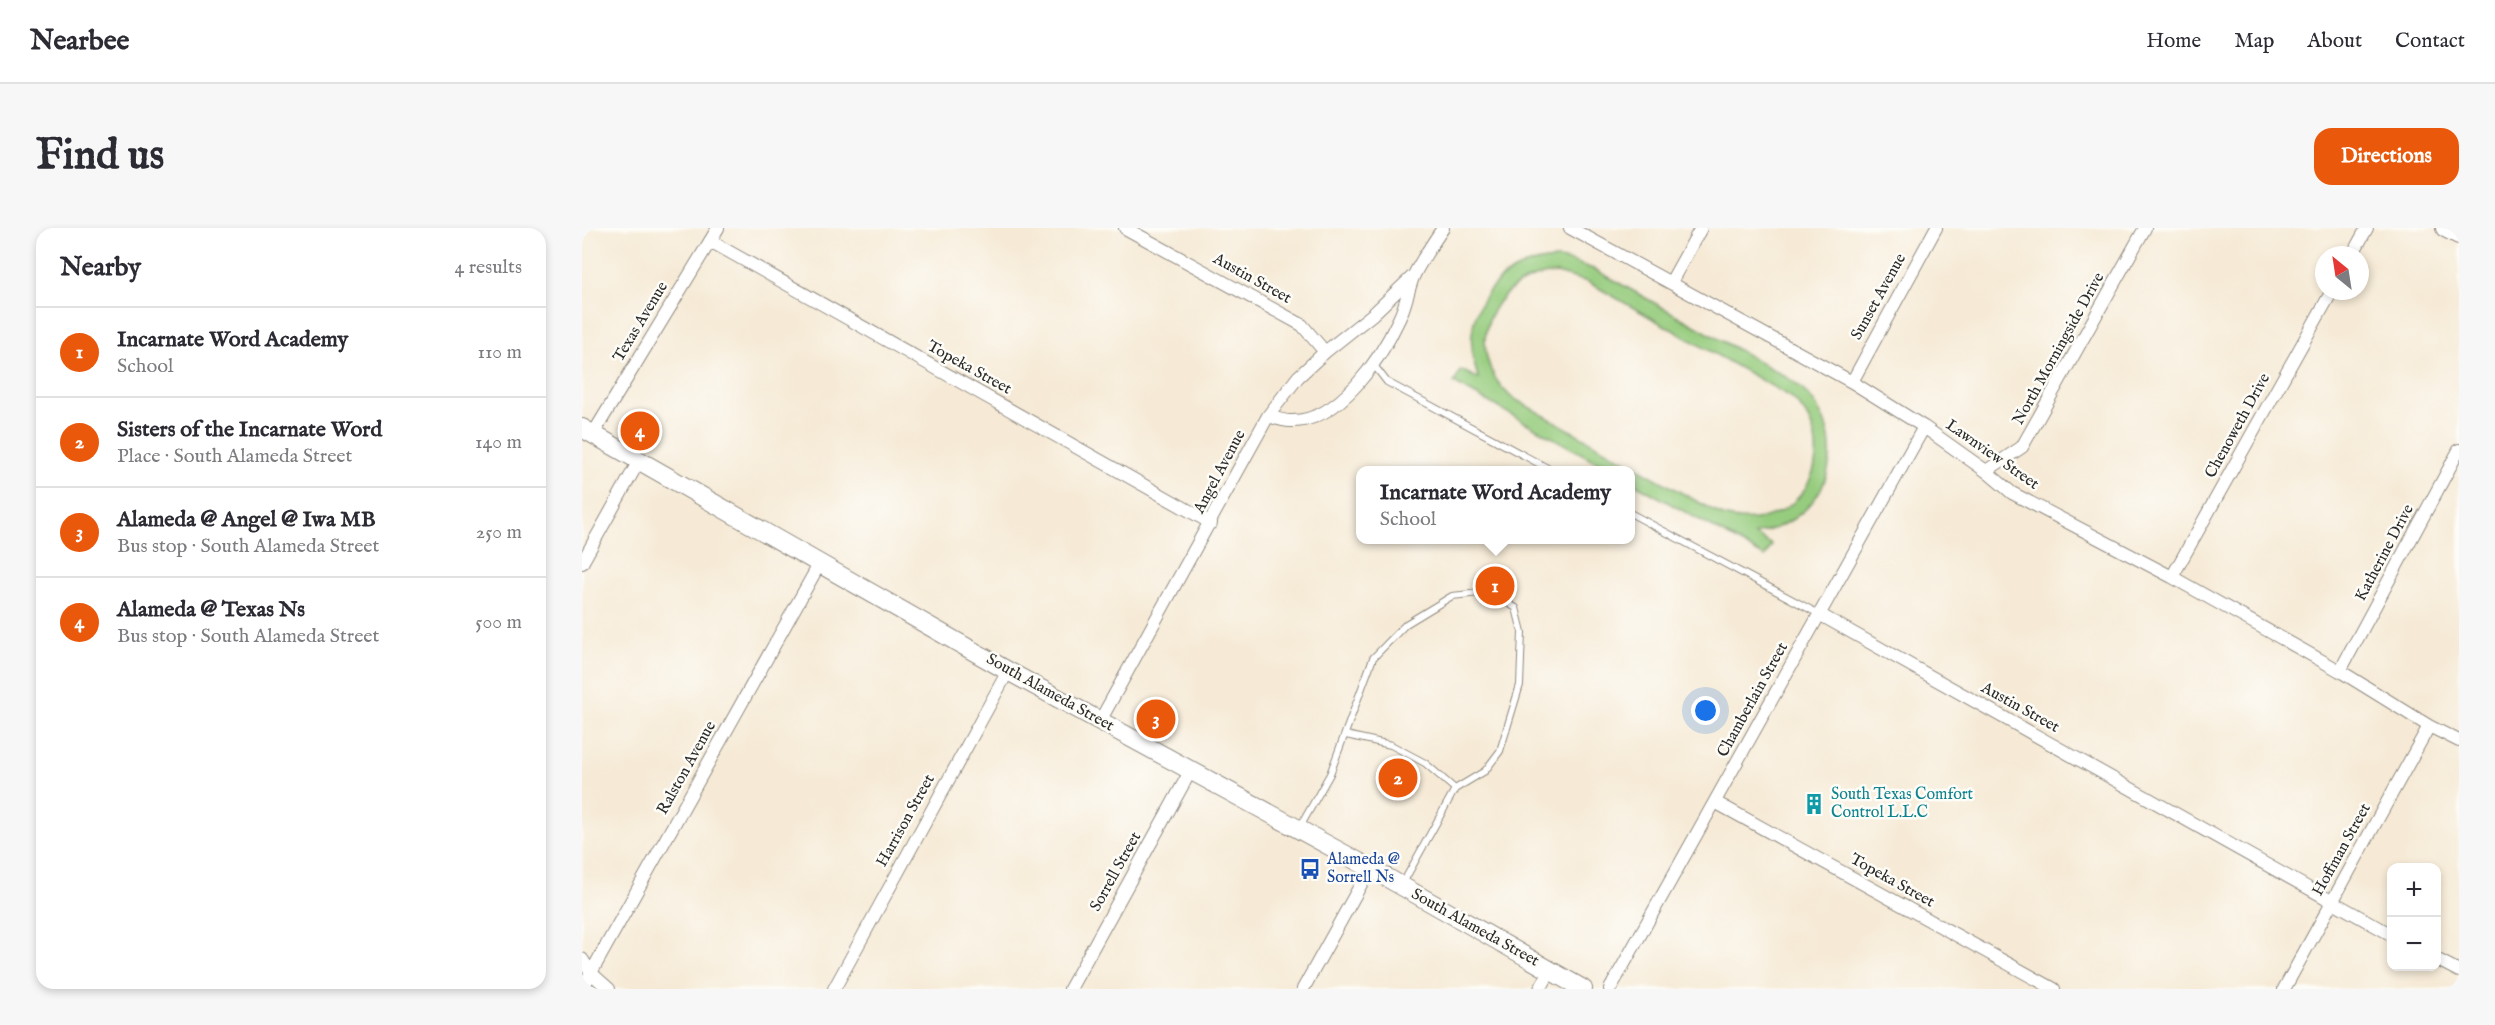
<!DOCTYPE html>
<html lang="en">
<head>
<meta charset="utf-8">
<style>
	body { margin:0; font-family:"IM FELL English",serif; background:#f7f7f7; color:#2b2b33 }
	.controls { position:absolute; right:18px; bottom:18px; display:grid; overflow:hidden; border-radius:12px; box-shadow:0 3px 9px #0003 }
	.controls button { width:54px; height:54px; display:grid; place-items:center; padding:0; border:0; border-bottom:2px solid #e1e1e2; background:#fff; color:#2b2b33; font:30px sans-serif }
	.compass { position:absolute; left:1733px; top:18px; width:54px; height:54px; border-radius:50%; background:#fff; box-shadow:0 3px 9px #0003; rotate:330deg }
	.you { position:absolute; left:1124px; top:483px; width:21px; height:21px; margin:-15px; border:4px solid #fff; border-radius:50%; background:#1a73e8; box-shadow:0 0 0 9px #1a73e833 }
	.badge { display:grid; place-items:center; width:39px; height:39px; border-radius:50%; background:#ea580c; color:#fff; font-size:20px; font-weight:700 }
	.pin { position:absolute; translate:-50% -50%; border:3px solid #fff; box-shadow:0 2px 6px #0006 }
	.popup { position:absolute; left:774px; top:238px; width:279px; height:78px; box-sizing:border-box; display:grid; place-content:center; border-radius:12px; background:#fff; filter:drop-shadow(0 2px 4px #0005); font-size:20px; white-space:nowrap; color:#7c7c81 }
	.popup b { font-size:22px; color:#2b2b33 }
	.popup::after { content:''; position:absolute; left:50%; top:100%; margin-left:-12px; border:12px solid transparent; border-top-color:#fff }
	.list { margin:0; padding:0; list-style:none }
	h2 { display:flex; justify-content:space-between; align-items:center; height:78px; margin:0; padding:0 24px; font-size:26px }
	h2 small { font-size:20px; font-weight:400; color:#7c7c81 }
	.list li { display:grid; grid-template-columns:39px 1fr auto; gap:18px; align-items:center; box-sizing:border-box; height:90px; padding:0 24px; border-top:2px solid #e1e1e2 }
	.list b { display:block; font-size:22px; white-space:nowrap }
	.list p { margin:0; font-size:20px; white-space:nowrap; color:#7c7c81 }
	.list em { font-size:20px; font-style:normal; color:#7c7c81 }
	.map { position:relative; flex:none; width:1877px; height:761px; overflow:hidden; border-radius:18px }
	header { display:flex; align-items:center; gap:36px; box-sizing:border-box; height:84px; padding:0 30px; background:#fff; border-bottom:2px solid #e1e1e2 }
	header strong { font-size:28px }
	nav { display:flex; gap:33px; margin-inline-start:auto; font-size:21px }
	.intro { display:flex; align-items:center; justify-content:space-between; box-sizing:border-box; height:144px; padding:0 36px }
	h1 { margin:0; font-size:42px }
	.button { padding:15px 27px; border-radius:18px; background:#ea580c; color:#fff; font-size:21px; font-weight:700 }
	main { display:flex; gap:36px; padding:0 36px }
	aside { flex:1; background:#fff; border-radius:18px; box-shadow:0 3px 9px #0003 }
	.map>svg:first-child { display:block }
	.green { fill:#96cc7e; stroke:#607c54; stroke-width:1.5; fill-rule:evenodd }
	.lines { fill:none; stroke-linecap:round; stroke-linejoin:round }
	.service-casing { stroke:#908a80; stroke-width:8 }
	.minor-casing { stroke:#908a80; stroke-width:14 }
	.secondary-casing { stroke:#908a80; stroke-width:20 }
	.service { stroke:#fff; stroke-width:6 }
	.minor { stroke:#fff; stroke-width:12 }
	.secondary { stroke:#fff; stroke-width:18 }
	.labels { text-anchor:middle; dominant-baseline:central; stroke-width:5; stroke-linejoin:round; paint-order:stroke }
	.street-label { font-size:16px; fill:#2b2b2b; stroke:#fdfcf7 }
	.culture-label { font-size:16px; fill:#0d838f; stroke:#fdfcf7; text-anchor:start }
	.transit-label { font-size:16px; fill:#164399; stroke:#fdfcf7; text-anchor:start }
</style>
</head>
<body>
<header>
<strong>Nearbee</strong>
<nav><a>Home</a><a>Map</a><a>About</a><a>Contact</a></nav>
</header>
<div class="intro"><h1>Find us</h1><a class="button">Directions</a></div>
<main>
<aside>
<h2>Nearby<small>4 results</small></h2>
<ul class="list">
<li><span class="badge">1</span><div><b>Incarnate Word Academy</b><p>School</p></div><em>110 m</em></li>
<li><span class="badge">2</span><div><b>Sisters of the Incarnate Word</b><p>Place · South Alameda Street</p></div><em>140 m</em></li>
<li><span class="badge">3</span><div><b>Alameda @ Angel @ Iwa MB</b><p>Bus stop · South Alameda Street</p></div><em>250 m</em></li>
<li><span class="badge">4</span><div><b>Alameda @ Texas Ns</b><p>Bus stop · South Alameda Street</p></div><em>500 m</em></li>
</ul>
</aside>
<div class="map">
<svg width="1877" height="761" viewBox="0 0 1877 761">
	<rect width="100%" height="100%" fill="#fdfcf7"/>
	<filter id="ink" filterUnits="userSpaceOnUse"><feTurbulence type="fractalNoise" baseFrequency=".0167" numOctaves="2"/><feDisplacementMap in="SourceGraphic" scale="12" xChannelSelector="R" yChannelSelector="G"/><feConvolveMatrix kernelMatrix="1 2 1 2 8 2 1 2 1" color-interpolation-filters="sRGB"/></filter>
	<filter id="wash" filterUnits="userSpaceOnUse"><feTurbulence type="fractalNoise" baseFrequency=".008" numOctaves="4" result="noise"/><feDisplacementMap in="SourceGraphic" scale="24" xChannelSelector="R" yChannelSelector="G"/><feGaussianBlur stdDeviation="1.35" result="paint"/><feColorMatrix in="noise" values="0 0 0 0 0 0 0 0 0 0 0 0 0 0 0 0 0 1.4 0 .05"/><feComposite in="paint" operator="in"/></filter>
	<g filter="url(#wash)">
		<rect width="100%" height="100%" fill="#f6ead6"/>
		<!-- green -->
		<path class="green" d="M 976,31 L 989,33 L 1014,42 L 1206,150 C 1276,197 1255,292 1172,306 L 1190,317 L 1183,329 L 1048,253 L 1048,242 L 1029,242 L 872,155 L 879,142 L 897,151 C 873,90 910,33 976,31 ZM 975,45 L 1006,54 L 1209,169 C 1267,223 1217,310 1141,288 L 929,169 C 878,122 907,49 975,45 Z"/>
	</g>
	<g filter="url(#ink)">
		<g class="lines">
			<defs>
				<path id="service" d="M 791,136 L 805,154 L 969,242
					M 1048,285 L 1237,386
					M 764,507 L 809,517 L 843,535 L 873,561
					M 718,599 L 748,546 L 791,430 L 824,396 L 870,368 L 907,364 L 934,380 L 940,404 L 938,457 L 918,523 L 903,543 L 873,561 L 821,655"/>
				<path id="minor" d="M 543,0 L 720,97 L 743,124
					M 988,0 L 1270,154 L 1342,199 L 1404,243 L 1430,265 L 1590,349 L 1758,443 L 1847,498 L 1877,513
					M 128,13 L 629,295
					M 1770,27 L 1785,0
					M 1089,54 L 1119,0
					M 1270,154 L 1354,0
					M 686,188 C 693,190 701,193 708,193 C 757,195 799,130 817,91 C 824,77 826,61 832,47 C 840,31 851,15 861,0
					M 11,206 L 136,0
					M 1404,243 L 1440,219 L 1563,0
					M 0,335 L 58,231
					M 1590,349 L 1750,63
					M 1237,386 L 1810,707
					M 1758,443 L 1877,222
					M 518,493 L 686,188 L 716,149 L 743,124 L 791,86 L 832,47
					M 1133,574 L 1472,761
					M 0,731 L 9,745 L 27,761
					M 1854,731 L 1877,743
					M 0,761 L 238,335
					M 252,761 L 426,443
					M 488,761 L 609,542
					M 721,761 L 788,640
					M 958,761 L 969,742
					M 1028,761 L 1342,199
					M 1702,761 L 1847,498"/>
				<path id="secondary" d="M 1863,0 L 1877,7
					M 0,200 L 426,443 L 788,640 L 1001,761"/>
			</defs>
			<!-- service casing -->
			<use href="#service" class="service-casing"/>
			<!-- minor casing -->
			<use href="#minor" class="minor-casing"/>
			<!-- secondary casing -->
			<use href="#secondary" class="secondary-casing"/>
			<!-- service -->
			<use href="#service" class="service"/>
			<!-- minor -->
			<use href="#minor" class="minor"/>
			<!-- secondary -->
			<use href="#secondary" class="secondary"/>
		</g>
	</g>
	<!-- icons -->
	<defs>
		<symbol id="building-bare" viewBox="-9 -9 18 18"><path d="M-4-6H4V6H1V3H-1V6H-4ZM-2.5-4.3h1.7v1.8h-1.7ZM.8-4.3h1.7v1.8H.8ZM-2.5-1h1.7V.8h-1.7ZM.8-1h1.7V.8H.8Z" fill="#0f9aa8" stroke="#fdfcf7" stroke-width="2.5" paint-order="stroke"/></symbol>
		<symbol id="bus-bare" viewBox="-9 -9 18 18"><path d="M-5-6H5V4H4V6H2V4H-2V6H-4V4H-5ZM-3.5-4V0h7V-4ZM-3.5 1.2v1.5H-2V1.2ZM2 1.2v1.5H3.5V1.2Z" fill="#1a4fb4" stroke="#fdfcf7" stroke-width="2.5" paint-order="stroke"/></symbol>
	</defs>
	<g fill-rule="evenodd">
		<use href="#building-bare" x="1217" y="561" width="30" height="30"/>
		<use href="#bus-bare" x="713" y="626" width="30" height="30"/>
	</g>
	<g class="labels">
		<!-- street labels -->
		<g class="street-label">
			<text transform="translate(670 51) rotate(29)">Austin Street</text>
			<text transform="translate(1297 69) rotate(-61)">Sunset Avenue</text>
			<text transform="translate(59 94) rotate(-59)">Texas Avenue</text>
			<text transform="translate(1477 121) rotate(-61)">North Morningside Drive</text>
			<text transform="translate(387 140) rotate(29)">Topeka Street</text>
			<text transform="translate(1656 198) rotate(-61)">Chenoweth Drive</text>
			<text transform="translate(1410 227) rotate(35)">Lawnview Street</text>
			<text transform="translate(638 244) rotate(-62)">Angel Avenue</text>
			<text transform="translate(1803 325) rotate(-62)">Katherine Drive</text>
			<text transform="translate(468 465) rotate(29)">South Alameda Street</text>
			<text transform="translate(1171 472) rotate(-61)">Chamberlain Street</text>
			<text transform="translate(1438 480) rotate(29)">Austin Street</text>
			<text transform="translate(105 540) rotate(-61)">Ralston Avenue</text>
			<text transform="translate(324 593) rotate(-61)">Harrison Street</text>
			<text transform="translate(1760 622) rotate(-61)">Hoffman Street</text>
			<text transform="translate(534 644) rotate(-61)">Sorrell Street</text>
			<text transform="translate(1310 653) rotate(29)">Topeka Street</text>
			<text transform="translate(893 700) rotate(29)">South Alameda Street</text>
		</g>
		<!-- culture labels -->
		<g class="culture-label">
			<text x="1249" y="567">South Texas Comfort<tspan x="1249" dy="18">Control L.L.C</tspan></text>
		</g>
		<!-- transit labels -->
		<g class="transit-label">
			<text x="745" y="632">Alameda @<tspan x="745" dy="18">Sorrell Ns</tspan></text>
		</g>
	</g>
</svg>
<div class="controls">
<button>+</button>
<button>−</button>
</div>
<svg class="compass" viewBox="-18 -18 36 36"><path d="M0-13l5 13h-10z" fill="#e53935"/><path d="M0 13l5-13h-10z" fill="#7c7c81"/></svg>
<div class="you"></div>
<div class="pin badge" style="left:913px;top:358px">1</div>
<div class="popup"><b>Incarnate Word Academy</b>School</div>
<div class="pin badge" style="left:816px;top:550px">2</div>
<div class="pin badge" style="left:574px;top:491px">3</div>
<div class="pin badge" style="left:58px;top:203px">4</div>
</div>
</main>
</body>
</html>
